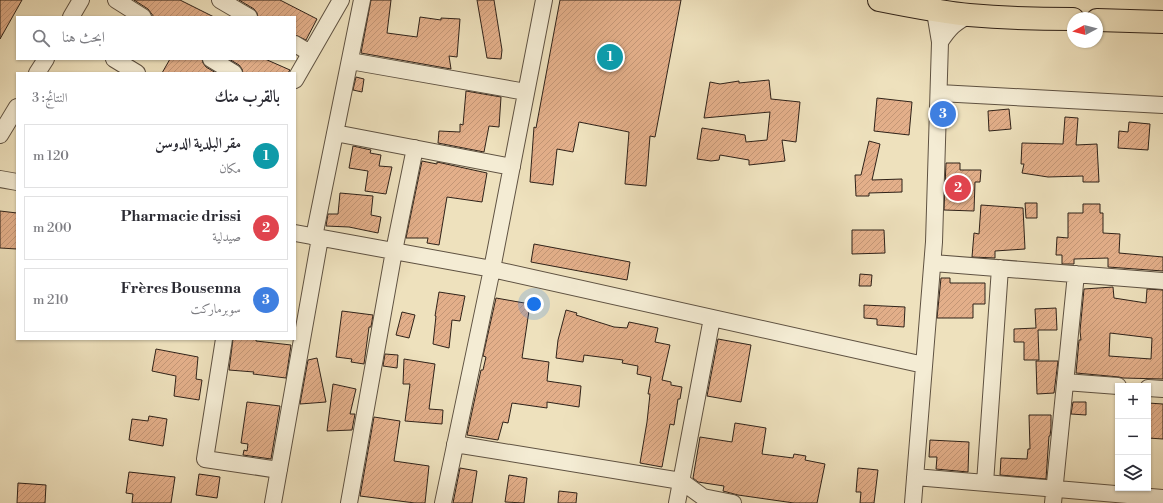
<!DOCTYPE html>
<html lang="ar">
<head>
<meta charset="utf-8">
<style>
	body { margin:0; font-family:"Libre Bodoni",Amiri,serif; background:#f2f2f3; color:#2b2b33; direction:rtl }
	.controls { position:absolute; right:12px; bottom:12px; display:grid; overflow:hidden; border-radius:0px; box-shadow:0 1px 3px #0004 }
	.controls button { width:36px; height:36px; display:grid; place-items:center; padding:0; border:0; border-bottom:1px solid #e1e1e2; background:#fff; color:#2b2b33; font:20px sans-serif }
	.compass { position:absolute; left:1067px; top:12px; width:36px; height:36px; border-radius:50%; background:#fff; box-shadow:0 1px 3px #0004; rotate:263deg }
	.you { position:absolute; left:534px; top:304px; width:14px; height:14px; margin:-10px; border:3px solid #fff; border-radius:50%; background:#1a73e8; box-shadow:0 0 0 6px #1a73e833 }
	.badge { display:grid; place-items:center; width:26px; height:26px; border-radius:50%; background:#1a73e8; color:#fff; font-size:13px; font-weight:700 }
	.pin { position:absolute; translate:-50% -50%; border:2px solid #fff; box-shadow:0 1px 4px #0006 }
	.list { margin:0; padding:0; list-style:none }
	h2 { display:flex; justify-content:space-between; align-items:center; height:52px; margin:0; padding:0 16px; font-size:17px }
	h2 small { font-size:13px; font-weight:400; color:#7c7c81 }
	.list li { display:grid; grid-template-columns:26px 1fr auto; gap:12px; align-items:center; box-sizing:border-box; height:64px; margin:0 8px 8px; padding:0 8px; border:1px solid #e1e1e2; border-radius:0px }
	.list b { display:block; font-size:15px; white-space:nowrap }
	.list p { margin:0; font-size:13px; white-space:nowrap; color:#7c7c81 }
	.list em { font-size:13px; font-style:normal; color:#7c7c81 }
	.icon { flex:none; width:22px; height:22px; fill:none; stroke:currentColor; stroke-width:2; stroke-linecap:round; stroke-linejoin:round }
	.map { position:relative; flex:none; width:1163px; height:503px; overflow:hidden; direction:ltr }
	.search { position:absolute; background:#fff; box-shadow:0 1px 3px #0004; left:16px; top:16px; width:280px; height:44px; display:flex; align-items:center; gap:10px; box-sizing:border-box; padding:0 14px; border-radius:0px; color:#7c7c81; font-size:15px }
	.panel { position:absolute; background:#fff; box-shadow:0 1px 3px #0004; left:16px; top:72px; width:280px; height:268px; border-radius:0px; direction:rtl }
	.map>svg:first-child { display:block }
	.building { fill:url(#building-hatch); stroke:#2f2219; fill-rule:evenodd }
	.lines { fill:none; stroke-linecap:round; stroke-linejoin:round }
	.street-casing { stroke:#5f5242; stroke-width:18 }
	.primary-casing { stroke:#2f2219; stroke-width:24 }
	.street { stroke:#f4ecd4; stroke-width:16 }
	.primary { stroke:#eee1bd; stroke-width:22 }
</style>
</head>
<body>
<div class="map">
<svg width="1163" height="503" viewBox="0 0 1163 503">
	<defs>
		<pattern id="building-hatch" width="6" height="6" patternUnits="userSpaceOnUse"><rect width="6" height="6" fill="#e3af8a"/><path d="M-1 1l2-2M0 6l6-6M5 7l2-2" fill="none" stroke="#c39676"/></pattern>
	</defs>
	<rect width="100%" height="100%" fill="#eee1bd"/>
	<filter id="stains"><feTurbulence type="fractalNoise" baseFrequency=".005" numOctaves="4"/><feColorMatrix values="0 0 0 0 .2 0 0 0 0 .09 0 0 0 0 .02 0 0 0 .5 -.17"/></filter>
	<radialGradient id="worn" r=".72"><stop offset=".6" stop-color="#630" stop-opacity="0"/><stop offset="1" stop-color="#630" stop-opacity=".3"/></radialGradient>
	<!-- building -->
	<path class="building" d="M 0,0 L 22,0 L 0,39 Z
		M 134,0 L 180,0 L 214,17 L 154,17 L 148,9 Z
		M 239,0 L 280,0 L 317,19 L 306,40 L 295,35 L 295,17 L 258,17 L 257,13 L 254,9 Z
		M 371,0 L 391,0 L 387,33 L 417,37 L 420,17 L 441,20 L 441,18 L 460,19 L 457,57 L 449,56 L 451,69 L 361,53 Z
		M 477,0 L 494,0 L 502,50 L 501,59 L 487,58 Z
		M 560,0 L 681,0 L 655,137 L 650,136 L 646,186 L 625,184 L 629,132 L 579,122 L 573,152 L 557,149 L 553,185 L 530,182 L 534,127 L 536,128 Z
		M 170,59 L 202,59 L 203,63 L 206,67 L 216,73 L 162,73 Z
		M 229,59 L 265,59 L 290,70 L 288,73 L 243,73 L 242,69 L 239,65 Z
		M 356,77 L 364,79 L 362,92 L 353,90 Z
		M 769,80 L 771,99 L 800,102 L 796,142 L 782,140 L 785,161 L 749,165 L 749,160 L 720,155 L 719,160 L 711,161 L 697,159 L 702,128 L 745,135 L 746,142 L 767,140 L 770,112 L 704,118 L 710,82 L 720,84 L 739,81 L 739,83 Z
		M 466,91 L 501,97 L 499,127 L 489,126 L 484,152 L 438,143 L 439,131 L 460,132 L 460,124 L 463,125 Z
		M 877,98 L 912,102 L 909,135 L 874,131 Z
		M 1009,109 L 1011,129 L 989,131 L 988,111 Z
		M 1065,117 L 1078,118 L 1076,145 L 1097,144 L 1099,182 L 1083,182 L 1083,176 L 1048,177 L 1022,173 L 1024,164 L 1021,164 L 1022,143 L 1063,144 Z
		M 1129,122 L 1150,124 L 1148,150 L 1118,148 L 1119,131 L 1128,132 Z
		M 869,141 L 880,144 L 872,180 L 902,179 L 902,192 L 869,193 L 869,196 L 856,196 L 855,175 L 861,175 Z
		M 353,146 L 371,150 L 370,153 L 381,155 L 379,166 L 392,167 L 386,194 L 365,191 L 368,171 L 349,168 Z
		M 422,161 L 437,164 L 437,162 L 487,173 L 482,202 L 447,197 L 439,245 L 427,243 L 428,238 L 406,238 Z
		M 946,163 L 960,163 L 960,170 L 981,170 L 980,182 L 975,182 L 974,211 L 944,210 Z
		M 340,193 L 373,196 L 371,215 L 381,217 L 378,233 L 349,227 L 326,226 L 328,214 L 338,214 Z
		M 1025,203 L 1037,203 L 1037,218 L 1026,218 Z
		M 1083,204 L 1100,204 L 1100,213 L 1103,213 L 1103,233 L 1120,234 L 1119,253 L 1163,257 L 1163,271 L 1108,267 L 1108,258 L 1074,259 L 1074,264 L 1062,264 L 1062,255 L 1056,255 L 1057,237 L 1068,238 L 1068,213 L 1083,213 Z
		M 981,205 L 1023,208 L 1025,249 L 995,251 L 995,258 L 972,257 L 974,233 L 979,234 Z
		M 0,211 L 17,213 L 17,249 L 0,248 Z
		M 852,230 L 884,230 L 885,253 L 852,254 Z
		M 534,244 L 630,262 L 627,280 L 531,262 Z
		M 860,274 L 872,275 L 871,286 L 859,286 Z
		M 941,278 L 950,278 L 950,283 L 985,283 L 985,304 L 973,304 L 973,318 L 937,318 Z
		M 1113,287 L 1114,298 L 1146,303 L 1147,289 L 1163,290 L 1163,379 L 1123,378 L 1119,377 L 1076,373 L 1079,340 L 1081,340 L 1080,331 L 1084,289 ZM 1110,333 L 1152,338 L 1151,359 L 1109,356 Z
		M 439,292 L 465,296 L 460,321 L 452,320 L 449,348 L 433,344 L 436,316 L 435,316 Z
		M 496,298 L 530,304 L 522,358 L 549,362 L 547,381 L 581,386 L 579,407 L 547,402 L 547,408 L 512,403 L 508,423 L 503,422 L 498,440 L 467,435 L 481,370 L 483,370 L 486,357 L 483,356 Z
		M 864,305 L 905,307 L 904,327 L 877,325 L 877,319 L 864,318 Z
		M 1056,308 L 1057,330 L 1038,330 L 1039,360 L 1024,360 L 1024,342 L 1014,342 L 1014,329 L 1036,328 L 1035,309 Z
		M 566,310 L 577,313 L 576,315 L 614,327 L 627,328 L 629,322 L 658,328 L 655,342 L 670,345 L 662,380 L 671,382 L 671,385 L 682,387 L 680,399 L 678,399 L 674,425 L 670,424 L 662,467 L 640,463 L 647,422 L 650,394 L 648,394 L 651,377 L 637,374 L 638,366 L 622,363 L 623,360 L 584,355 L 583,362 L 556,358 L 558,340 Z
		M 342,311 L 373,315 L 371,327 L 369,327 L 364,364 L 351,362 L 352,359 L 336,357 Z
		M 402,312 L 415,315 L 409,338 L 396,335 Z
		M 233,339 L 256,339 L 256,341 L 291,345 L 286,378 L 253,374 L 254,372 L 229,370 Z
		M 718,339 L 751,345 L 741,402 L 707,396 Z
		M 156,349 L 198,357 L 196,379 L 202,380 L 199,400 L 174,396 L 176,376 L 152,371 Z
		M 385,354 L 398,355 L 397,368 L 383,366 Z
		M 317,358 L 326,402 L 300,404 L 308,360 Z
		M 404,359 L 435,364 L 429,409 L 443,410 L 442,424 L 405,421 L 410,384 L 403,384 Z
		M 1036,361 L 1058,361 L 1054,393 L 1037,394 Z
		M 333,384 L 356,389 L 350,414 L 355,414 L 352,430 L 327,431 Z
		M 247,402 L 280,406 L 271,459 L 243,455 L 244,450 L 247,451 L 248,444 L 241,443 Z
		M 1073,402 L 1086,402 L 1086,415 L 1071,414 Z
		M 1148,403 L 1163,404 L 1163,439 L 1148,438 Z
		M 1029,415 L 1051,415 L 1051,428 L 1050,436 L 1049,436 L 1046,479 L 1000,475 L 1001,458 L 1027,459 L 1028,449 L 1030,449 Z
		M 149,416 L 167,419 L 163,446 L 129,440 L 132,419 L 148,421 Z
		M 374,417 L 400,421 L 394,461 L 429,466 L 425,503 L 415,503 L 360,496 Z
		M 735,423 L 766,428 L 762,454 L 793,458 L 794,454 L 806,456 L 805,460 L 825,464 L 817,503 L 794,503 L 738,495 L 723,491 L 724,486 L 698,482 L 693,478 L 700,437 L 732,442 Z
		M 930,440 L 969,442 L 968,472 L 936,469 L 937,457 L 929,457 Z
		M 460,468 L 477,471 L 472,503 L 453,503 Z
		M 858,468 L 878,470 L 874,503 L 860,503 L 861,492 L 856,492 Z
		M 129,472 L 175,477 L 171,503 L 132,503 L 133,494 L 126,493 Z
		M 199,474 L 220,477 L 217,498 L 196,495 Z
		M 509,475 L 527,478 L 524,503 L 505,502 Z
		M 18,483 L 46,485 L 45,503 L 17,503 Z
		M 559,491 L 577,493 L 576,503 L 558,503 Z"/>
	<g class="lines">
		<defs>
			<path id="street" d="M 116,0 L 143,17
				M 220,0 L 249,17
				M 71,17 L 81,0
				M 940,42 C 949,28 955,22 970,15
				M 295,44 L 310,53
				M 114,59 L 137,73
				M 211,59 L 234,73
				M 350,61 L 526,92
				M 37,73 L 46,59
				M 295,80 L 341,0
				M 939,93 L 1163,105
				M 335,133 L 512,167
				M 0,135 L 17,107
				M 0,179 L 17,182
				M 295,233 L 492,269 L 924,365
				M 314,237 L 362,0
				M 933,263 L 1163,281
				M 224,339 L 205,459 L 279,470
				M 1065,382 L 1118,386
				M 1148,388 L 1163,389
				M 455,444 L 681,481 L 703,497 L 733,503
				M 915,477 L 1163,498
				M 985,483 L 1000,268
				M 273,503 L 320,238
				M 349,503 L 394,251 L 415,148
				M 443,503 L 492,269 L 544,0
				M 677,503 L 712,318
				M 913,503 L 934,242 L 940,42 L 933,0
				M 1053,503 L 1076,274"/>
			<path id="primary" d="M 879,0 C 909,6 939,12 969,15 C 1004,18 1038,19 1073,19
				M 1097,20 L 1163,22"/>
		</defs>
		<!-- street casing -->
		<use href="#street" class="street-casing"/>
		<!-- primary casing -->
		<use href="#primary" class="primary-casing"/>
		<!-- street -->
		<use href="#street" class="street"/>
		<!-- primary -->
		<use href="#primary" class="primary"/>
	</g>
	<rect width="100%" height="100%" filter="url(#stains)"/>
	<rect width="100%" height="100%" fill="url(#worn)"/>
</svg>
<div class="controls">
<button>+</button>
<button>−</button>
<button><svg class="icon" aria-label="layers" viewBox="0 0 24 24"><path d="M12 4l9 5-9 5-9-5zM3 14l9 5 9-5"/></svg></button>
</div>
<svg class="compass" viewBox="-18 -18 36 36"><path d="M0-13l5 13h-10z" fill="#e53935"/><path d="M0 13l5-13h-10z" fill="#7c7c81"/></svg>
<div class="you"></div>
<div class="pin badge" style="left:610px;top:57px;background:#0f9aa8">1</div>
<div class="pin badge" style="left:958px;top:188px;background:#e0444e">2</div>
<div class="pin badge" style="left:943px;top:114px;background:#3f7fe0">3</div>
<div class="search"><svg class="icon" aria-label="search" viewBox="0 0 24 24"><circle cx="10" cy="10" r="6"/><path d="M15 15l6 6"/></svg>ابحث هنا</div>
<section class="panel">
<h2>بالقرب منك<small>النتائج: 3</small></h2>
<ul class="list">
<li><span class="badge" style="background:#0f9aa8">1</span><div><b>مقر البلدية الدوسن</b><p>مكان</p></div><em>120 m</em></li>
<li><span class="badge" style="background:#e0444e">2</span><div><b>Pharmacie drissi</b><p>صيدلية</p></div><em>200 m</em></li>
<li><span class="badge" style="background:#3f7fe0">3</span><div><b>Frères Bousenna</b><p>سوبرماركت</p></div><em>210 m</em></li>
</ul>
</section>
</div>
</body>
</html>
